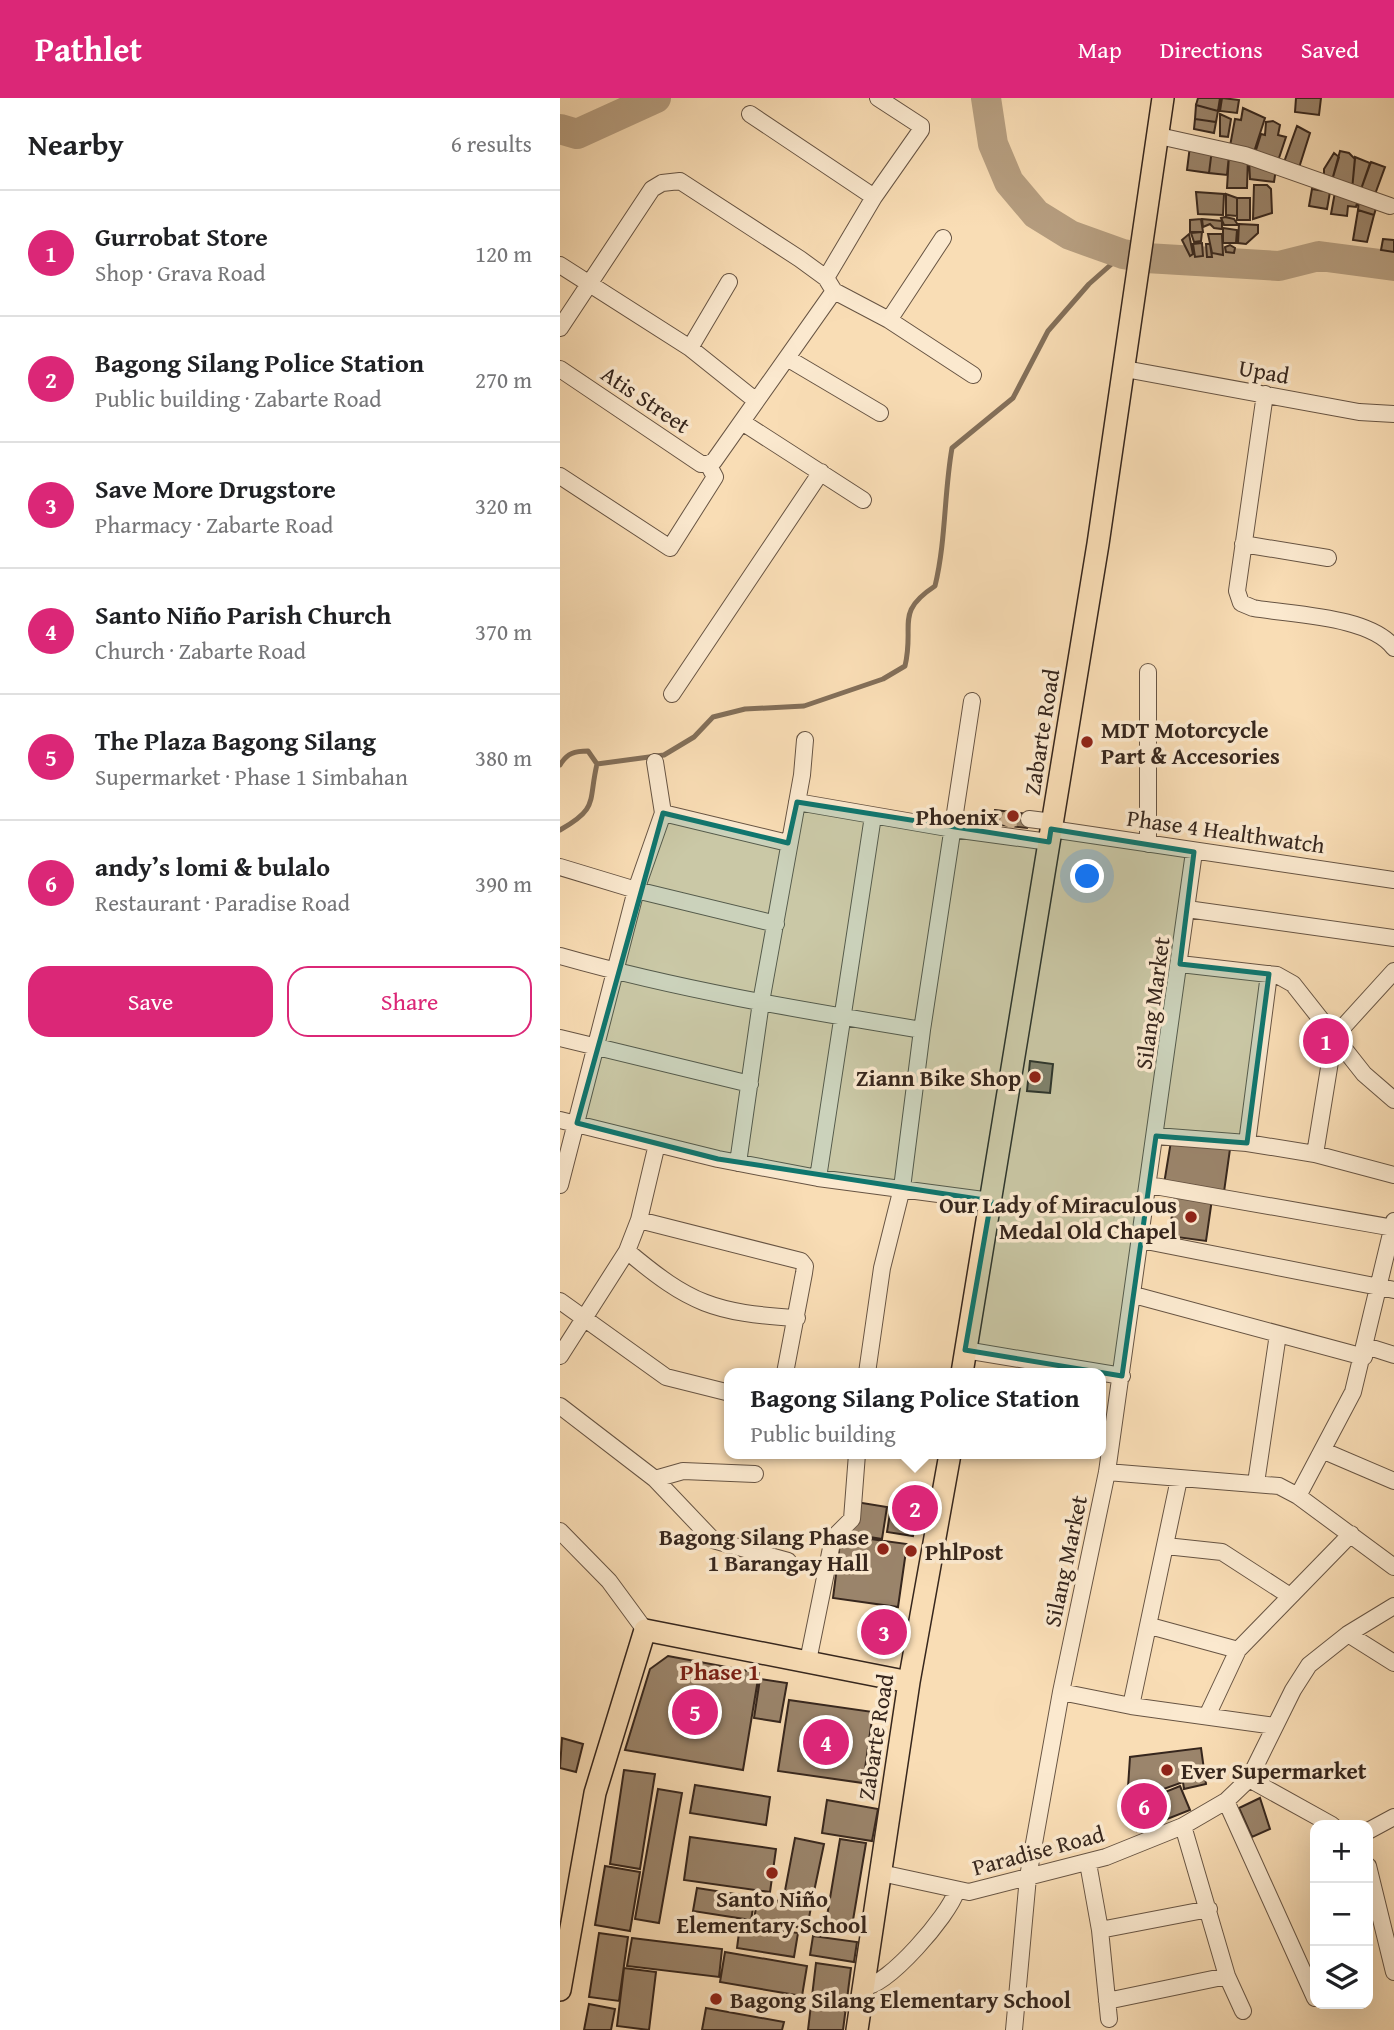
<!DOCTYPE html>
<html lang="en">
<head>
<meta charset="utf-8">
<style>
	body { margin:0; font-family:"Gentium Book Plus",serif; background:#f6f6f6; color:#202124 }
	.controls { position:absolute; right:21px; bottom:21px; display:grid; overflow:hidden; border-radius:14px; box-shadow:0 7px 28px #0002 }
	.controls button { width:63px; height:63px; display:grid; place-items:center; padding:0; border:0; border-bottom:2px solid #e0e0e0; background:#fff; color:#202124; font:35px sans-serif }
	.you { position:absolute; left:528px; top:779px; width:24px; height:24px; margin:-18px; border:5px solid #fff; border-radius:50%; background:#1a73e8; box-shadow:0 0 0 10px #1a73e833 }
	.badge { display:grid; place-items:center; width:46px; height:46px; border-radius:50%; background:#db2777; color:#fff; font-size:23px; font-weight:700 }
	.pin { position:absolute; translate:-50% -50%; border:4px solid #fff; box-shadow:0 2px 7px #0006 }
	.popup { position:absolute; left:164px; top:1270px; width:382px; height:91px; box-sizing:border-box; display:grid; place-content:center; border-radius:14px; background:#fff; filter:drop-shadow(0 2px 5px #0005); font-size:23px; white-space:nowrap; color:#757577 }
	.popup b { font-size:26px; color:#202124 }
	.popup::after { content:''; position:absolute; left:50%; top:100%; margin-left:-14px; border:14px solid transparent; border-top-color:#fff }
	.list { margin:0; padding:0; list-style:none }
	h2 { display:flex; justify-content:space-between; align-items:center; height:91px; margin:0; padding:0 28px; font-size:30px }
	h2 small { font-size:23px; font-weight:400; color:#757577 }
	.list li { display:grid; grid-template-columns:46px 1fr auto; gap:21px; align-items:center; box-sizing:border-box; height:126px; padding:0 28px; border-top:2px solid #e0e0e0 }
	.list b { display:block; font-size:26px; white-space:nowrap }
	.list p { margin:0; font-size:23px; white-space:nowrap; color:#757577 }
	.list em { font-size:23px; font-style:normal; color:#757577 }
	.actions { display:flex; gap:14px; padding:21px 28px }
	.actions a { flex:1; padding:16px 0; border:2px solid #db2777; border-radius:21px; text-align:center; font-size:24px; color:#db2777 }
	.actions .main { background:#db2777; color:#fff }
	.icon { flex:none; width:38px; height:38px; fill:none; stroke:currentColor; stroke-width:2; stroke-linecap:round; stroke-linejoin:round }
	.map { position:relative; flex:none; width:834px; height:1932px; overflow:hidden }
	header { display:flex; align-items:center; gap:42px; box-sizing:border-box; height:98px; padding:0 35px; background:#db2777; color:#fff }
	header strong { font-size:33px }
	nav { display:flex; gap:38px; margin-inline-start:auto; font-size:24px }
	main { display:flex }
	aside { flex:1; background:#fff }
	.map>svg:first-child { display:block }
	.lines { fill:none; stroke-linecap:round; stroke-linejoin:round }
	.stream { stroke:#836f59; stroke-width:5 }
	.river { stroke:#b79f81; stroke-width:30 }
	.building { fill:#9b856c; stroke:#36261d; stroke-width:2 }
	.minor-tunnel { stroke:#d2b897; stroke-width:16; stroke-dasharray:16 8; stroke-linecap:butt }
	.minor-casing { stroke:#675443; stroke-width:18 }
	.major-casing { stroke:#36261d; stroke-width:24 }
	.minor { stroke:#fbe9cf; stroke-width:16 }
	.major { stroke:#f9ddb5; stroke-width:21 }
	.marked { fill:#0f766e; fill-opacity:0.2; stroke:#0f766e; stroke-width:5; stroke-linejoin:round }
	.poi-dot { fill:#8f2418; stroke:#fbe9cf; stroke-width:2.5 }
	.labels { text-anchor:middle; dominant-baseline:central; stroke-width:7; stroke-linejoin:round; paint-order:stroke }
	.street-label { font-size:23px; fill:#36261d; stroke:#fbe9cf }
	.poi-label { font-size:23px; font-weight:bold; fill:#36261d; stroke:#fbe9cf; text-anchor:start }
	.neighbourhood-label { font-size:24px; font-weight:bold; fill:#7a1f14; stroke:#fbe9cf }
</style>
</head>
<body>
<header>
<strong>Pathlet</strong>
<nav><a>Map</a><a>Directions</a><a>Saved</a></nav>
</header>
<main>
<aside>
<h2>Nearby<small>6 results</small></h2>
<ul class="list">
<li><span class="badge">1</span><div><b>Gurrobat Store</b><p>Shop · Grava Road</p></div><em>120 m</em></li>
<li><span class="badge">2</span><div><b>Bagong Silang Police Station</b><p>Public building · Zabarte Road</p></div><em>270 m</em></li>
<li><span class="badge">3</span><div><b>Save More Drugstore</b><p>Pharmacy · Zabarte Road</p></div><em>320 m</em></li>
<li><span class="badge">4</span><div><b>Santo Niño Parish Church</b><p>Church · Zabarte Road</p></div><em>370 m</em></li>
<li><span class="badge">5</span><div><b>The Plaza Bagong Silang</b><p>Supermarket · Phase 1 Simbahan</p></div><em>380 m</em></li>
<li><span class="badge">6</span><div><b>andy’s lomi &amp; bulalo</b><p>Restaurant · Paradise Road</p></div><em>390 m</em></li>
</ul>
<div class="actions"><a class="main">Save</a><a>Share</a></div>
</aside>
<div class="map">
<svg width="834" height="1932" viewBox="0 0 834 1932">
	<rect width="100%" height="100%" fill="#f9ddb5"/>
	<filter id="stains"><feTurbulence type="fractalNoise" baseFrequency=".00286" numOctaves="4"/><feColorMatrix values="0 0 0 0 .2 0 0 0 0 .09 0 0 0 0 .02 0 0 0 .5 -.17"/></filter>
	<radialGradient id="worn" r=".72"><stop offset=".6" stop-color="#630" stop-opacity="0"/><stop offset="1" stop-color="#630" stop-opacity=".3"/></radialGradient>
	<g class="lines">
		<!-- stream -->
		<path class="stream" d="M 37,666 L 104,657 L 134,639 L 153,619 L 185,611 L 244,608 L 323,581 L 345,568 C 355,526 334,515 375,488 C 386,443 384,395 392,350 L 453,300 L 488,233 L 529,186 L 563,156
			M 0,667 C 7,655 15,653 28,653 L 37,666 C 28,704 39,710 0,732"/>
		<!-- river -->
		<path class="river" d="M 426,0 L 433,46 L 449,84 L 476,116 L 510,137 L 563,156 L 586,160 L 719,168 L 759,158 L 834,168
			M 0,31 L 17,36 L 96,0"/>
	</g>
	<!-- building -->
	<path class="building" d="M 638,0 L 660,0 L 658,13 L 636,7 Z
		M 662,0 L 679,2 L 677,15 L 660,13 Z
		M 736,0 L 761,0 L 759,17 L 735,14 Z
		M 636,7 L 658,13 L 656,24 L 635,21 Z
		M 683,10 L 705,20 L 693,57 L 670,48 L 675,21 L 681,22 Z
		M 660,16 L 671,21 L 668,39 L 660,38 Z
		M 635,21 L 656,24 L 654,35 L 634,31 Z
		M 713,23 L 720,27 L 718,37 L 726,39 L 717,66 L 699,60 L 696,52 L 701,36 L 705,37 L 706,24 Z
		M 737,28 L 750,35 L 738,73 L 723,67 Z
		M 630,48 L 652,51 L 649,75 L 627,72 Z
		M 652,51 L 669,57 L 667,77 L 649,75 Z
		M 780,53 L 789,55 L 795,61 L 792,92 L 771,86 Z
		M 774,55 L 779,59 L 773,79 L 764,80 L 764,71 Z
		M 669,57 L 688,58 L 687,90 L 667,90 Z
		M 795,59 L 810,65 L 800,94 L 792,92 Z
		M 689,62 L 716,71 L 714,84 L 690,81 Z
		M 811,64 L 825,69 L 814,99 L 800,94 Z
		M 694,87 L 707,87 L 711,91 L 712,115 L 693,121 Z
		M 752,91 L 770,94 L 767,111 L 749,108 Z
		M 636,94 L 664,96 L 663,117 L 638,116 Z
		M 775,94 L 798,101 L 796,109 L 788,108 L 787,118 L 771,116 Z
		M 666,96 L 677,100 L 677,118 L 666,117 Z
		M 677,100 L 690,100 L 690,122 L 677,122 Z
		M 799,100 L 817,107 L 814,117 L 798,112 Z
		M 798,112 L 814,117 L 807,144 L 793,142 Z
		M 665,119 L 674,121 L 678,127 L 664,127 L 661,120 Z
		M 641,121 L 643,134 L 630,134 L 630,122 Z
		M 642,121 L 662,123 L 662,131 L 654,130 L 650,126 L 643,129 Z
		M 679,126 L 698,127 L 698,135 L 686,146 L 678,145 Z
		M 663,130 L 677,132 L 676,145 L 663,145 Z
		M 642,134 L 641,143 L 634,144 L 631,135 Z
		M 629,136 L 633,156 L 630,158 L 622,142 Z
		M 648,136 L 662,136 L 663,157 L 652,155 Z
		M 823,141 L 834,142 L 834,154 L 821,152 Z
		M 642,145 L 643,158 L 635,159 L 633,146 Z
		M 646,146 L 650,146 L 652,159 L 647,159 Z
		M 670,147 L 675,150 L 674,155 L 666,154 L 665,149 Z
		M 435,712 L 469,716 L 467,730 L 433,726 Z
		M 470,963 L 493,966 L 490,995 L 467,993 Z
		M 611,1043 L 670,1051 L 664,1094 L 604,1086 Z
		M 615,1096 L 652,1101 L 646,1143 L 609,1138 Z
		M 296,1404 L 327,1409 L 322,1441 L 291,1436 Z
		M 343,1408 L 358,1411 L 353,1438 L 327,1434 L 330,1415 Z
		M 281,1437 L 347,1446 L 338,1509 L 273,1500 Z
		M 108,1558 L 199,1575 L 183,1672 L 65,1652 L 90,1571 Z
		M 200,1581 L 227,1585 L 220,1624 L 194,1620 Z
		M 229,1602 L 313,1614 L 303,1685 L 218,1673 Z
		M 2,1640 L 23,1646 L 16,1674 L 0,1670 Z
		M 641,1650 L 646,1686 L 624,1691 L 623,1684 L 567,1704 L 570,1659 Z
		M 64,1672 L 95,1676 L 80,1771 L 50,1766 Z
		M 135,1687 L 210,1699 L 206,1727 L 130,1715 Z
		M 620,1688 L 630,1712 L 577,1733 L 568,1709 Z
		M 98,1691 L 122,1695 L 99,1825 L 75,1821 Z
		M 700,1700 L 710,1731 L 692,1739 L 679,1710 Z
		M 267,1702 L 318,1711 L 312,1743 L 262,1735 Z
		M 130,1739 L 216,1751 L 210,1794 L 124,1782 Z
		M 235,1740 L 264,1746 L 252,1803 L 224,1798 Z
		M 280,1741 L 306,1745 L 291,1834 L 265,1830 Z
		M 45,1768 L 80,1774 L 70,1833 L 35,1827 Z
		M 137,1790 L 195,1799 L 191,1822 L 133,1813 Z
		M 198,1799 L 251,1809 L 247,1831 L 194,1821 Z
		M 180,1827 L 238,1835 L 234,1859 L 177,1850 Z
		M 39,1835 L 68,1839 L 59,1903 L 29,1899 Z
		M 253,1838 L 297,1844 L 294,1864 L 250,1857 Z
		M 72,1840 L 162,1851 L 159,1879 L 67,1868 Z
		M 165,1854 L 247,1868 L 242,1898 L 160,1884 Z
		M 256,1865 L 291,1870 L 283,1932 L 248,1932 Z
		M 64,1870 L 96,1874 L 89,1932 L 57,1928 Z
		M 29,1906 L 55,1911 L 51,1932 L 24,1932 Z
		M 146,1910 L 224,1924 L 222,1932 L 142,1932 Z"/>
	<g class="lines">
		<!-- minor-tunnel -->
		<path class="minor-tunnel" d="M 446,728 L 450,720 L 469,721"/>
		<defs>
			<path id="minor" d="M 190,16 L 314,99
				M 599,38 L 685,57 L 830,108
				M 0,167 L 130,250 L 195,302
				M 266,180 L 314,99 L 361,32 L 361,28 L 318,0
				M 329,222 L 383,140
				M 0,230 L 92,91 L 102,85 L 120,83 L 240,161 L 266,180 L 274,193 L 329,222 L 413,277
				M 130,250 L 169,184
				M 227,260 L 320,315
				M 0,271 L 141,366 L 148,366
				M 565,271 L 799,314 L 834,316
				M 705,296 L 677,493 L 681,505 L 693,510 C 732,517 810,518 834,550
				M 182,324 L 303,402
				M 148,366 L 154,363 L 274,193
				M 0,378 L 110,450 L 155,379 L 148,366
				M 683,446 L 768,460
				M 112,596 L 261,374
				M 237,704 L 393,731 L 489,744
				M 103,715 L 228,745
				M 469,721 L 493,724
				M 491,731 L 834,782
				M 588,746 L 588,574
				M 0,769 L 76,792 L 216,826
				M 627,811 L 834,840
				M 0,858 C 119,892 241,912 362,932
				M 620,866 L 717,877 L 733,886 L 804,976 L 834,1002
				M 0,940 L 190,986
				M 0,1022 L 158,1061 L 258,1080 L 431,1103
				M 596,1038 L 687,1045 L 755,1056 L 834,1077
				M 687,1045 L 709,876
				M 755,1056 L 774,939 L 834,873
				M 178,1065 L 201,904 L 242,677 L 245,642
				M 258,1080 L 313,718
				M 0,1087 L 76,792 L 103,715 L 95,664
				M 589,1087 L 834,1130
				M 79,1122 L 241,1163 L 245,1168 L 244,1175 L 225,1275
				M 581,1142 L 834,1192
				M 67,1153 C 130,1206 154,1215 237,1220
				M 574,1197 L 804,1259
				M 0,1203 L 106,1279 L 170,1295
				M 806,1248 L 834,1257
				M 405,1252 L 562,1278
				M 0,1258 L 67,1153 L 79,1122 L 97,1046
				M 307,1275 L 322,1170 L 342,1090 L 362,932 L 412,603
				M 0,1308 L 95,1381 L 153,1442 L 228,1463
				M 764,1353 L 834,1383
				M 547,1374 L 719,1388 L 738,1398 L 834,1469
				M 95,1381 L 123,1373 L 195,1376
				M 696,1385 L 718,1236
				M 738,1398 L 793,1294 L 834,1123
				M 0,1433 L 49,1483 L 85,1532
				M 606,1448 L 662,1454 L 730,1498
				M 590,1528 L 678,1552
				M 788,1536 L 834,1565
				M 248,1563 L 273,1440 L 292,1421 L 297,1356
				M 501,1594 L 571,1608 L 715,1628
				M 571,1608 L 619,1381
				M 647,1618 L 678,1552 L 791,1436
				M 689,1681 L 772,1727
				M 666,1703 L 755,1900
				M 623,1728 L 667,1878 L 683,1913
				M 808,1733 L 834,1719
				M 528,1765 L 540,1832 L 549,1921
				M 808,1768 L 834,1874
				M 321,1775 L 409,1794 L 546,1759 L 623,1728 L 666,1703 L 689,1681 L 733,1592 L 749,1567 L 788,1536 L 834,1508
				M 540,1832 L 649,1811
				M 304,1889 C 328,1888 389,1817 396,1794
				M 547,1903 L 667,1878
				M 454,1932 L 468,1779 L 501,1594 L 547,1374 L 634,754"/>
			<path id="major" d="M 402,1275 L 538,446 L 603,0
				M 0,1892 L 35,1695 L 85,1532 L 349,1584
				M 297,1932 L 349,1584 L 390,1356"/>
		</defs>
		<!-- minor casing -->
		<use href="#minor" class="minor-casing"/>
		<!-- major casing -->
		<use href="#major" class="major-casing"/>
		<!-- minor -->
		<use href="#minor" class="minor"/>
		<!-- major -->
		<use href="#major" class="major"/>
	</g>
	<!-- marked area -->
	<path class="marked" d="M 237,704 L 489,744 L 491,731 L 634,754 L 620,866 L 709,876 L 687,1045 L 596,1038 L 562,1278 L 405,1252 L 431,1103 L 158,1061 L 17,1025 L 103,715 L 228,745 Z"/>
	<!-- markers -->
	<g class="poi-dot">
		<circle cx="527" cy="644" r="7"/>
		<circle cx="453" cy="718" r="7"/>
		<circle cx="475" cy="979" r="7"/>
		<circle cx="631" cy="1119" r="7"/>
		<circle cx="323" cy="1451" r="7"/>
		<circle cx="351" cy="1453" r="7"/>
		<circle cx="607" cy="1672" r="7"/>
		<circle cx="212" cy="1775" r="7"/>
		<circle cx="156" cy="1901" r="7"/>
	</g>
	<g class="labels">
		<!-- street labels -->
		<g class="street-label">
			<text transform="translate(704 273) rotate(10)">Upad</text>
			<text transform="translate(86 301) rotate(34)">Atis Street</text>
			<text transform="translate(481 634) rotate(-81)">Zabarte Road</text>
			<text transform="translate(666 733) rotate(8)">Phase 4 Healthwatch</text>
			<text transform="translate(592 905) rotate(-82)">Silang Market</text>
			<text transform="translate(505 1463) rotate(-78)">Silang Market</text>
			<text transform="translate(315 1639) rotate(-81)">Zabarte Road</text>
			<text transform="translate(478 1752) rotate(-15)">Paradise Road</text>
		</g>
		<!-- poi labels -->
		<g class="poi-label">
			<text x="541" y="631">MDT Motorcycle<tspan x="541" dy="26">Part &amp; Accesories</tspan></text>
			<text x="439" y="718" text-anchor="end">Phoenix</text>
			<text x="461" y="979" text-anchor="end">Ziann Bike Shop</text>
			<text x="617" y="1106" text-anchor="end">Our Lady of Miraculous<tspan x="617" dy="26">Medal Old Chapel</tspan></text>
			<text x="309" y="1438" text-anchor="end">Bagong Silang Phase<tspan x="309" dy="26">1 Barangay Hall</tspan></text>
			<text x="365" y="1453">PhlPost</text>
			<text x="621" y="1672">Ever Supermarket</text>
			<text x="212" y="1800" text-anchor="middle">Santo Niño<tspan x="212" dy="26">Elementary School</tspan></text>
			<text x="170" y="1901">Bagong Silang Elementary School</text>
		</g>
		<!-- neighbourhood labels -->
		<g class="neighbourhood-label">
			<text x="160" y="1573">Phase 1</text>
		</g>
	</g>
	<rect width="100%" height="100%" filter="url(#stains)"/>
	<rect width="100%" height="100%" fill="url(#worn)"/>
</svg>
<div class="controls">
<button>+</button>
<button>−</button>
<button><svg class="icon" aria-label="layers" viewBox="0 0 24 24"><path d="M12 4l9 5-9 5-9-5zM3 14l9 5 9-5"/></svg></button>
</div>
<div class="you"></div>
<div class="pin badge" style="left:766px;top:943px">1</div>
<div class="pin badge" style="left:355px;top:1410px">2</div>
<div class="popup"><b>Bagong Silang Police Station</b>Public building</div>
<div class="pin badge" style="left:324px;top:1534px">3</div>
<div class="pin badge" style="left:266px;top:1644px">4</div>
<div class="pin badge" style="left:135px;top:1614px">5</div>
<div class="pin badge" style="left:584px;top:1708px">6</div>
</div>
</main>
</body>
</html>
